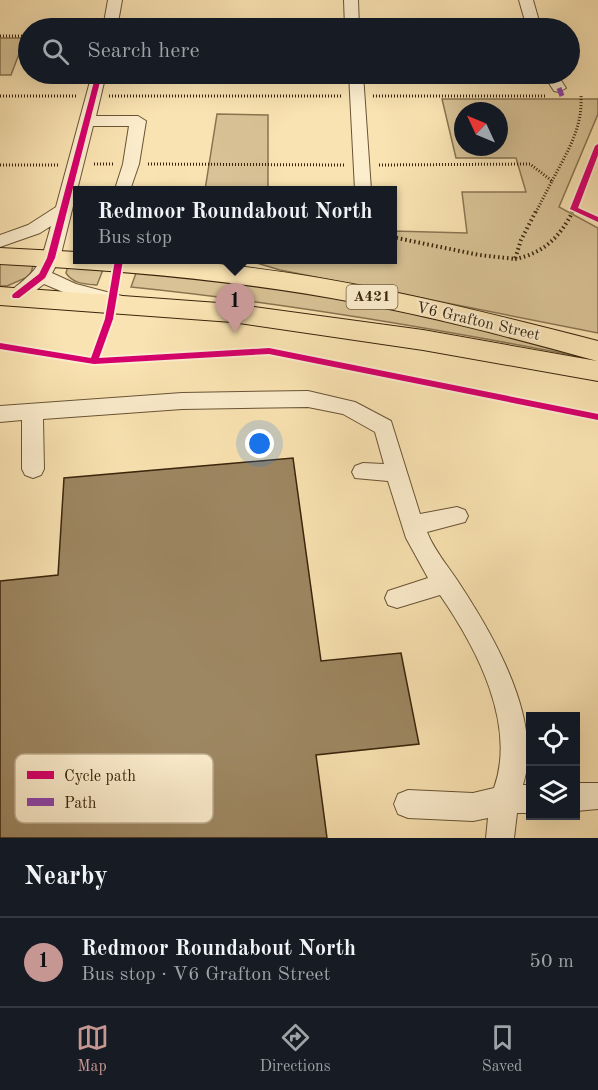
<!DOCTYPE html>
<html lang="en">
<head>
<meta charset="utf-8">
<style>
	body { margin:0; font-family:"Old Standard TT",serif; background:#242831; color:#f1f3f6 }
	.controls { position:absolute; right:18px; bottom:18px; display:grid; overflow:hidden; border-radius:0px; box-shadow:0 6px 24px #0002 }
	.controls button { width:54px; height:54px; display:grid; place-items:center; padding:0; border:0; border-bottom:2px solid #363941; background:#171b24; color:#f1f3f6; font:30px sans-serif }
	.compass { position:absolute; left:454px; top:102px; width:54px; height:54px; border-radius:50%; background:#171b24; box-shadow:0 6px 24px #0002; rotate:314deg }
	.you { position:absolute; left:260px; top:444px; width:21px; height:21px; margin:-15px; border:4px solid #fff; border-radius:50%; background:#1a73e8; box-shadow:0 0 0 9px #1a73e833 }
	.badge { display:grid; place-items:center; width:39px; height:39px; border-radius:50%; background:#c59692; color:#111; font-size:20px; font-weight:700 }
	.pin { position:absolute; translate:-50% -50px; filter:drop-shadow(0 2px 3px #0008) }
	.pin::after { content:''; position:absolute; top:32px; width:21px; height:18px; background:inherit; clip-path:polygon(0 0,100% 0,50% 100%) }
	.popup { position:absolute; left:73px; top:186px; width:324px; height:78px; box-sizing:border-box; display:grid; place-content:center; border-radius:0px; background:#171b24; filter:drop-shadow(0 2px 4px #0005); font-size:20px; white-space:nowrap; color:#9ea1a6 }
	.popup b { font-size:22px; color:#f1f3f6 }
	.popup::after { content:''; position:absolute; left:50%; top:100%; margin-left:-12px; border:12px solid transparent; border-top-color:#171b24 }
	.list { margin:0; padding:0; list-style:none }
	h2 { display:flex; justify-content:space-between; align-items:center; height:78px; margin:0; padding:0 24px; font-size:26px }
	h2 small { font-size:20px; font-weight:400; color:#9ea1a6 }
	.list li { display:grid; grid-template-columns:39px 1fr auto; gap:18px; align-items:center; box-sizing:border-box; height:90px; padding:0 24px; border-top:2px solid #363941 }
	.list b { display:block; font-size:22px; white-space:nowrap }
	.list p { margin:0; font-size:20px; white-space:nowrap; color:#9ea1a6 }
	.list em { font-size:20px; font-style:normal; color:#9ea1a6 }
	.icon { flex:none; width:33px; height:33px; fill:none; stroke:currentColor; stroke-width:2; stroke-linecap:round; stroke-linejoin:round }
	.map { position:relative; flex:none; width:598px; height:838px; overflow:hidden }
	.search { position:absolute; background:#171b24; box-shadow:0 6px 24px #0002; left:18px; right:18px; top:18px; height:66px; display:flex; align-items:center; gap:15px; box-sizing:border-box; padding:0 21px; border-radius:33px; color:#9ea1a6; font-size:22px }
	.sheet { height:168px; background:#171b24 }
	nav { display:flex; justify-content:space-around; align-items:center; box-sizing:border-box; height:84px; border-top:2px solid #363941; background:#171b24; font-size:16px; color:#9ea1a6 }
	nav a { display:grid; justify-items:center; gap:3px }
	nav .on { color:#c59692 }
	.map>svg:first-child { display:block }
	.green { fill:#d9c396; stroke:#897450; stroke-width:1.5; fill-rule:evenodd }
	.building { fill:#9d8762; stroke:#39240b; stroke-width:1.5 }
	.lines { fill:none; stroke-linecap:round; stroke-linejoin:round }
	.minor-casing { stroke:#695435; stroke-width:2 }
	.highway-casing { stroke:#39240b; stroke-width:2 }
	.path-far1 { stroke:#39240b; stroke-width:3; stroke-dasharray:1 2; stroke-linecap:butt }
	.path { stroke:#39240b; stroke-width:4; stroke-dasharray:1.5 3; stroke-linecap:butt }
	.minor { fill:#fcedcd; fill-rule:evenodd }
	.highway { fill:#fae3b2; fill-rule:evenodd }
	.quiet { stroke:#8e44ad; stroke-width:5; stroke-dasharray:10 5; stroke-linecap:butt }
	.cycleway-casing { stroke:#fcedcd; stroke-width:4 }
	.cycleway { fill:#d6006c; fill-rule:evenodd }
	.labels { text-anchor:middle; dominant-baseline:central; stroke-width:4.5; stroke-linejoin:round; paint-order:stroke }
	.shield { fill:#fcedcd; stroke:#746045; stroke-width:1.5 }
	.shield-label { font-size:15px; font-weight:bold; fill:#39240b }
	.street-label { font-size:16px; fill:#39240b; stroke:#fcedcd }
	.key { fill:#fcedcd; stroke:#c2b193; stroke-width:1.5 }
	.key-label { font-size:16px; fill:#39240b }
</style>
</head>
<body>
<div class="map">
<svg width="598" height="838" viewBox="0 0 598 838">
	<rect width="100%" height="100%" fill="#fae3b2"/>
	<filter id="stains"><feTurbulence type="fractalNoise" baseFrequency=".00333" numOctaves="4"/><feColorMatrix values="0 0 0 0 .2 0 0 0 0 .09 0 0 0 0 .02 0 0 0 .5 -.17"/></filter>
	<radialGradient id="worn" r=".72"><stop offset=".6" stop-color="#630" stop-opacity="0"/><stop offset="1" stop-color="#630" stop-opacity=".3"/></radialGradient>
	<!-- green -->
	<path class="green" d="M 0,38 L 25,38 L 11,75 L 0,75 Z
		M 442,99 L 598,99 L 598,114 L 559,207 L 598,228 L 598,333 L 280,270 L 247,260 L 392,260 L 393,231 L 467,233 L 462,192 L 526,192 L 516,158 L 456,158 ZM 463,111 L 499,111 L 499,147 L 463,147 Z
		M 217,114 L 268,115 L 268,190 L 205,190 Z
		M 0,260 L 29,261 L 33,266 L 30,276 L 7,286 L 0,286 Z
		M 68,266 L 104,267 L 97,285 C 85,284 73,284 66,273 Z
		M 136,273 L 194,275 L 367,301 L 529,336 L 598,360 C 443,330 288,303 131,287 Z"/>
	<!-- building -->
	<path class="building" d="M 293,458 L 321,661 L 401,653 L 419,744 L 316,755 L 327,838 L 0,838 L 0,581 L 58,575 L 64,478 Z"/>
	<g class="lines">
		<defs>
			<path id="minor" d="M 108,0 L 122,0 L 117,28 L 103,28 Z
				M 344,0 L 358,0 L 359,28 L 345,28 Z
				M 519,0 L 533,0 L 541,28 L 527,28 Z
				M 92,74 L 106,74 L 96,116 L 138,116 L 146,121 L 139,164 L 130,190 L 118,190 L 116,186 L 123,164 L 129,126 L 93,126 L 60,258 L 52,273 L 76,284 L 122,296 L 124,300 L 122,304 L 115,306 L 63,292 L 44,284 C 33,292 23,304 9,300 L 7,296 L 9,292 C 42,267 40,264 51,226 L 40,233 L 0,247 L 0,235 L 28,225 L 56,207 Z
				M 349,74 L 363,74 L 371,190 L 355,190 Z
				M 543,74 L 557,74 L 566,88 L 559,92 L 554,91 Z
				M 308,391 L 355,402 L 391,421 L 420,514 L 457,507 L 465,510 L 468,516 L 465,522 L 427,532 C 435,552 449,567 461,586 C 495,638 543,721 523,785 L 530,785 L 530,813 L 517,813 L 514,838 L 486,838 L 488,818 L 473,821 L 408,818 L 398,814 L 394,804 L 398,794 L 408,790 L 473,793 L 494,788 C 517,724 476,647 440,595 L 397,608 L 388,605 L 385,598 L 388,591 L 428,578 L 406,538 L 388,481 L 355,478 L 352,472 L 355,466 L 363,463 L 384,464 L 375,432 L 343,414 L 308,407 L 182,409 L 43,419 L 44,469 L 41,475 L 33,478 L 25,475 L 22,469 L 22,420 L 0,422 L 0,406 L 182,393 Z
				M 576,783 L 598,783 L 598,809 L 576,811 Z"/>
			<path id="highway" d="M 0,248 L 77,252 L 77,260 C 109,260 142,257 173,260 C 318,270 458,305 598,341 L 598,381 L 423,350 L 232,322 L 0,305 L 0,287 L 232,304 L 423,330 L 597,361 C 516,339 436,317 353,302 C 237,280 118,270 0,264 Z"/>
		</defs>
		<!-- minor casing -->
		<use href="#minor" class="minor-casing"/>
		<!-- highway casing -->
		<use href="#highway" class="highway-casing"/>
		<!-- path-far1 -->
		<path class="path-far1" d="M 0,36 L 28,36
			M 0,96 L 77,96
			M 109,96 L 341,96
			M 373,96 L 545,96
			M 94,164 L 113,164
			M 148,164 L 344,165
			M 0,165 L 59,165
			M 379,165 L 530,164 L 552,181 L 536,212
			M 552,181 C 566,154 583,128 581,96
			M 572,212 L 574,209"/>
		<!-- path -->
		<path class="path" d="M 392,237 L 479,255 L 515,259 L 521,240 L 536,211
			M 515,259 C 544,253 560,237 573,211"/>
		<!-- minor -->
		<use href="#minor" class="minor"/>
		<!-- highway -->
		<use href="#highway" class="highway"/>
		<!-- quiet -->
		<path class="quiet" d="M 559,88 L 562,96"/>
		<defs>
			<path id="cycleway" d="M 96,74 L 102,74 L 55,258 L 45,278 L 19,298 L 13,298 L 12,296 L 13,294 L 39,274 L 47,258 Z
				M 598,144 L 598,155 L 578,208 L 598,217 L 598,222 L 570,209 L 595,146 Z
				M 115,260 L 123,260 L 113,319 L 99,358 L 269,348 L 598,414 L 598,420 L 269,354 L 94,364 L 0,349 L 0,343 L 91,358 L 105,319 Z"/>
		</defs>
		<!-- cycleway casing -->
		<use href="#cycleway" class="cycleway-casing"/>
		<!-- cycleway -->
		<use href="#cycleway" class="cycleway"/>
	</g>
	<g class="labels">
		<!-- shield labels -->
		<rect class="shield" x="346.5" y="285" width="51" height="24" rx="4.5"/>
		<g class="shield-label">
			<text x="372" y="297">A421</text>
		</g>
		<!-- street labels -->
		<g class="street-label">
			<text transform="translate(478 322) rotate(13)">V6 Grafton Street</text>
		</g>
	</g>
	<!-- legend -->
	<rect x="15" y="754" width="198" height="69" rx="9" class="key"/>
	<rect x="27" y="771" width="27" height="8" fill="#d6006c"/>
	<rect x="27" y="798" width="27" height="8" fill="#8e44ad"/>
	<g class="key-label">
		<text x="64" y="781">Cycle path</text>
		<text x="64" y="808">Path</text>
	</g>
	<rect width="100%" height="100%" filter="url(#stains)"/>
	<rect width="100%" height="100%" fill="url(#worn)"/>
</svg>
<div class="controls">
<button><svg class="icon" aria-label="locate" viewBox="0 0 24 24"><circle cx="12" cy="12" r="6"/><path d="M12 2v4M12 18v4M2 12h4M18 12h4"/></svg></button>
<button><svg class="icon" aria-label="layers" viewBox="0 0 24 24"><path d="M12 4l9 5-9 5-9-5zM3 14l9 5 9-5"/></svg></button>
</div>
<svg class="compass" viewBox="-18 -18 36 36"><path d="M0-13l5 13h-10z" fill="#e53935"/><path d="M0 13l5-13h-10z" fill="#9ea1a6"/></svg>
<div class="you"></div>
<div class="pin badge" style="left:235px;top:333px">1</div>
<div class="popup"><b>Redmoor Roundabout North</b>Bus stop</div>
<div class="search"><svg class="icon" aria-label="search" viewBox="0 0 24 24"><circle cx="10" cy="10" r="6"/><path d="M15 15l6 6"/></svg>Search here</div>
</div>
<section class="sheet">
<h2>Nearby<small></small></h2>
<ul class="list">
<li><span class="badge">1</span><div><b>Redmoor Roundabout North</b><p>Bus stop · V6 Grafton Street</p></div><em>50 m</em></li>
</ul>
</section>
<nav>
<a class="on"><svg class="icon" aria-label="map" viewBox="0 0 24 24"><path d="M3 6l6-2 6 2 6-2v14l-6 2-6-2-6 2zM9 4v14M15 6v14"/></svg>Map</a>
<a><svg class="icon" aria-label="directions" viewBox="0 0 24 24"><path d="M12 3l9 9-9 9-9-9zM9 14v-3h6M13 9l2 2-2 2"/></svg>Directions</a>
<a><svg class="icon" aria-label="saved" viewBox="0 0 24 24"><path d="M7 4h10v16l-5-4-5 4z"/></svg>Saved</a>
</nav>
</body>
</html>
